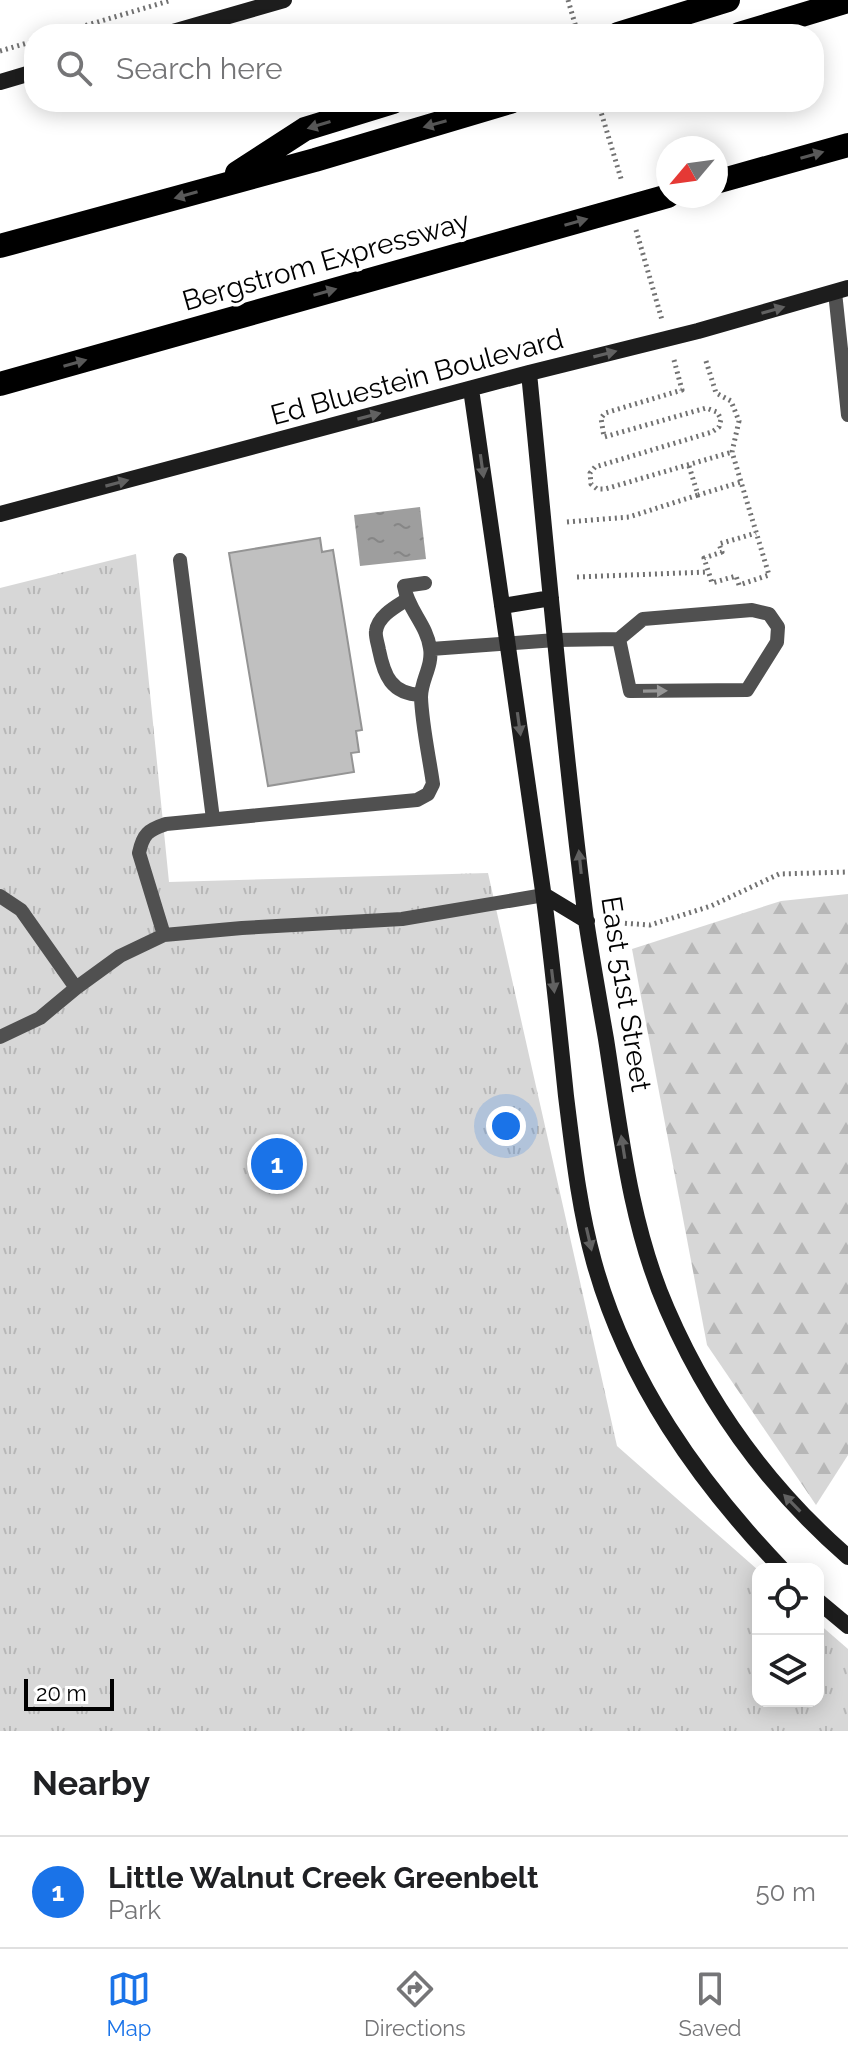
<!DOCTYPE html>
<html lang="en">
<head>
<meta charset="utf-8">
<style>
	body { margin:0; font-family:Raleway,sans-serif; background:#f2f2f2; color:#202124 }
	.controls { position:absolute; right:24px; bottom:24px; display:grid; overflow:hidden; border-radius:16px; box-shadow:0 4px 20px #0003 }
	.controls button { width:72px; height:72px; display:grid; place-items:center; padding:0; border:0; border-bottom:2px solid #e0e0e0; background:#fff; color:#202124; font:40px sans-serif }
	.compass { position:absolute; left:656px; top:136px; width:72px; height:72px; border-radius:50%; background:#fff; box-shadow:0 4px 20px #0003; rotate:241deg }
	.scale { position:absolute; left:24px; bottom:20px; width:90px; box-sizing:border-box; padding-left:8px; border:4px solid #000; border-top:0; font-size:22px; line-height:28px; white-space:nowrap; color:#000; -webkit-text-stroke:6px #fff; paint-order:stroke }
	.you { position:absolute; left:506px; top:1126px; width:28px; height:28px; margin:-20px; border:6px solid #fff; border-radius:50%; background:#1a73e8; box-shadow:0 0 0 12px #1a73e833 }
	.badge { display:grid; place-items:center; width:52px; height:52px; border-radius:50%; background:#1a73e8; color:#fff; font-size:26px; font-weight:700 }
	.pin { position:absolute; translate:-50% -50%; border:4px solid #fff; box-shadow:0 2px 8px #0006 }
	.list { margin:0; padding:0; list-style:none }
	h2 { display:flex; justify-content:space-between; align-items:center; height:104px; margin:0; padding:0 32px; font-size:34px }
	h2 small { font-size:26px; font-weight:400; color:#757577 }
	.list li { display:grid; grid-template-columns:52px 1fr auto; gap:24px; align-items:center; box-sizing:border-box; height:112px; padding:0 32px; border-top:2px solid #e0e0e0 }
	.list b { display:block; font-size:30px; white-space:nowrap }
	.list p { margin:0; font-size:26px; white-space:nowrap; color:#757577 }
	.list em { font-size:26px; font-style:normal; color:#757577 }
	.icon { flex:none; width:44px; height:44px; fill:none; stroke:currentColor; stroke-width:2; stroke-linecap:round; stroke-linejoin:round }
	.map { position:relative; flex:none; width:848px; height:1731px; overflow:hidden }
	.search { position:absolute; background:#fff; box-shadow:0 4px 20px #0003; left:24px; right:24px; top:24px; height:88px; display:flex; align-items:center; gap:20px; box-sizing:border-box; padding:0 28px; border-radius:32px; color:#757577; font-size:30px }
	.sheet { height:216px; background:#fff }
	nav { display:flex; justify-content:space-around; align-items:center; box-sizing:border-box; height:112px; border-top:2px solid #e0e0e0; background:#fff; font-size:22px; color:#757577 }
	nav a { display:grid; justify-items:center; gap:4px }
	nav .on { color:#1a73e8 }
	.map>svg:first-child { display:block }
	.forest { fill:url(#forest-firs) }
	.park { fill:url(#park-tufts) }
	.water { fill:url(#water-ripples) }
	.building { fill:#c0c0c0; stroke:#949494; stroke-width:2 }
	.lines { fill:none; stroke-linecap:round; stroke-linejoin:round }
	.path { stroke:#727272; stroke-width:5; stroke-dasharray:2 4; stroke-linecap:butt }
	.lane { stroke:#505050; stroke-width:14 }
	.secondary { stroke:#1d1d1d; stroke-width:16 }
	.highway { stroke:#000; stroke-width:24 }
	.oneway { fill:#595959 }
	.oneway2 { fill:#616161 }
	.oneway3 { fill:#969696 }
	.labels { text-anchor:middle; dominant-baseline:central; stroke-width:7; stroke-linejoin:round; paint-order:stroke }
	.street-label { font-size:28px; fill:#000; stroke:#fff }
</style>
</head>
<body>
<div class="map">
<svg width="848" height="1731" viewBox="0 0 848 1731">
	<defs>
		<pattern id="forest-firs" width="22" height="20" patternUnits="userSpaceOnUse" patternTransform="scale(2)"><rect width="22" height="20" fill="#d7d7d7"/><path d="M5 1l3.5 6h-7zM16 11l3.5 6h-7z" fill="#b7b7b7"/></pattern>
		<pattern id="park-tufts" width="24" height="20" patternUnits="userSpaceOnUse" patternTransform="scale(2)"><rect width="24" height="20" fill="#d7d7d7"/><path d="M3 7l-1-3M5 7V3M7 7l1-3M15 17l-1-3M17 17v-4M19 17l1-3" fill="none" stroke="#b7b7b7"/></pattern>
		<pattern id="water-ripples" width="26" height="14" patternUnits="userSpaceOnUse" patternTransform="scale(2)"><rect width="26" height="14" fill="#9e9e9e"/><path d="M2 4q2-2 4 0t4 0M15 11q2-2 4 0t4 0" fill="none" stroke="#868686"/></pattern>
	</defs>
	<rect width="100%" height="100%" fill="#fff"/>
	<!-- forest -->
	<path class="forest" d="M 848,894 L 848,1455 L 816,1505 L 707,1345 L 632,949 L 781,901 Z"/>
	<!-- park -->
	<path class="park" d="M 136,554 L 169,882 L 488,873 L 617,1446 L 758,1570 L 758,1701 L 818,1701 L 818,1623 L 848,1649 L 848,1731 L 0,1731 L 0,588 Z"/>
	<!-- water -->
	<path class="water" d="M 420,507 L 426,559 L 360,566 L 354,515 Z"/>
	<!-- building -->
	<path class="building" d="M 320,538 L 322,552 L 333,550 L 362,730 L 356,731 L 359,752 L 351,753 L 354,772 L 268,786 L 229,553 Z"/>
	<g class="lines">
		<!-- path -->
		<path class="path" d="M 568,0 L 578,34
			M 57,34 L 172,0
			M 0,51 L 34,41
			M 598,102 L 622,182
			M 636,230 L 662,320
			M 674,360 L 682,390 L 605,413 L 601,418 L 604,437 L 706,408 L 717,412 L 721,419 L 719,427 L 712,432 L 595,467 L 590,473 L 591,484 L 597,489 L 605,489 L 732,452
			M 706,361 L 716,393 L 731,401 L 739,421 L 732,452 L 769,575 L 739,585 L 736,576 L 712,583 L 704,558 L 722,552 L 719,544 L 756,533
			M 689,466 L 698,495 L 741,482
			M 567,522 L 629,517 L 698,495
			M 577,577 L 708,572
			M 607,922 L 650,925 L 711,906 L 779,874 L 848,872"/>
		<!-- lane -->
		<path class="lane" d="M 835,292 L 848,415
			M 180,560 L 213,819
			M 406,600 C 395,607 378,616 376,631 C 375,636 378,644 379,650 C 384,675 391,694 421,695
			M 431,649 L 556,640 L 619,639 L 643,619 L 752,610 L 769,614 L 778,627 L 777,642 L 747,690 L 630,691 L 619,639
			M 0,896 L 21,910 L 76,988
			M 164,935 L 139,853 C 143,834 148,830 166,824 L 417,800 L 428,794 L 433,784 C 429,756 422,725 421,697 C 421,680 433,666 430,648 C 427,625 408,610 404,586 L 425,583
			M 0,1037 L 40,1018 L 76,988 L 120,956 L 164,935 L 242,928 L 402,919 L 544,895"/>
		<!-- secondary -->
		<path class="secondary" d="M 166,34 L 284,0
			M 0,82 L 34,72
			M 529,373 C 547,555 563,738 586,920 C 592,960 599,999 606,1039 C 620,1128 630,1225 667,1309 C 708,1404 770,1489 848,1557
			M 471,389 C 494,556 520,723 543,891 C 552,959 559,1028 566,1096 C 573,1152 579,1208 594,1262 C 627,1381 698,1481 782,1569
			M 0,514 L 529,373 L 698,331 L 848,288
			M 502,606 L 551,598
			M 544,895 L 587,921
			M 818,1601 L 848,1626"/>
		<!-- highway -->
		<path class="highway" d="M 618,34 L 728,0
			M 739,34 L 848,1
			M 237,173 L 305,129 L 393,102
			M 716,182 L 848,145
			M 0,246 L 315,160 L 510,102
			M 0,384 L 668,196"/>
	</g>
	<!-- one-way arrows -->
	<defs><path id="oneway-solid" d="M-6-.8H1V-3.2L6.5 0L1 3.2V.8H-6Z" transform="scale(2)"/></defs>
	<g class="oneway">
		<use href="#oneway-solid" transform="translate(435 124) rotate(164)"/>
		<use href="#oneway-solid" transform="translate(319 125) rotate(163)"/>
		<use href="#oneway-solid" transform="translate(812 155) rotate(-16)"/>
		<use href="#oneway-solid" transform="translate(186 195) rotate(164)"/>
		<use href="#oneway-solid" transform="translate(576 222) rotate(-16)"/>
		<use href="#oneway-solid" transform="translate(325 292) rotate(-16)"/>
		<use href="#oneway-solid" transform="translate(75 363) rotate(-16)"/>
	</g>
	<g class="oneway2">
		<use href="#oneway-solid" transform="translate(773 310) rotate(-16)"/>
		<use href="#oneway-solid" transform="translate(605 354) rotate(-14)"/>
		<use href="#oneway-solid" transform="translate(369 416) rotate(-15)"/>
		<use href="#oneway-solid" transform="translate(482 466) rotate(82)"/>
		<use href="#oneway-solid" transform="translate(117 483) rotate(-15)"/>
		<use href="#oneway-solid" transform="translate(519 724) rotate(82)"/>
		<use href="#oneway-solid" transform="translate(580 862) rotate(-96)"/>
		<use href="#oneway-solid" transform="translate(553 981) rotate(83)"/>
		<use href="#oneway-solid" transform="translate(623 1147) rotate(-99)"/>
		<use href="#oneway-solid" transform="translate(589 1239) rotate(77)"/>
		<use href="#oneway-solid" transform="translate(792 1503) rotate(-134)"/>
	</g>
	<use class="oneway3" href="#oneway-solid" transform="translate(655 691) rotate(-1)"/>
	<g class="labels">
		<!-- street labels -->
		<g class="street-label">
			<text transform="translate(326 261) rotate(-16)">Bergstrom Expressway</text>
			<text transform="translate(417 377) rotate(-15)">Ed Bluestein Boulevard</text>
			<text transform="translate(626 994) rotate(81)">East 51st Street</text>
		</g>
	</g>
</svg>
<div class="controls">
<button><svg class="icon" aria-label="locate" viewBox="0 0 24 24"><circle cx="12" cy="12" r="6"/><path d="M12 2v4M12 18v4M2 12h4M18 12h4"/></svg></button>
<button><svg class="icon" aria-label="layers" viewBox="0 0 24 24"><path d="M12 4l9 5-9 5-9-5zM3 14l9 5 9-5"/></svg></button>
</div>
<svg class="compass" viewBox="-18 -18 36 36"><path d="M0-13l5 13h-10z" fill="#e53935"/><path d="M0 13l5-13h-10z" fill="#757577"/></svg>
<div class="scale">20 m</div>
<div class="you"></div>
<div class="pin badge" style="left:277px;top:1164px">1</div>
<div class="search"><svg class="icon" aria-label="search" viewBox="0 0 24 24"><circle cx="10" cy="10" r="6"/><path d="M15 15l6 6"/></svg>Search here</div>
</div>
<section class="sheet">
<h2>Nearby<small></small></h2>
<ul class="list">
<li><span class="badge">1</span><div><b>Little Walnut Creek Greenbelt</b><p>Park</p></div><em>50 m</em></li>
</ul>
</section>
<nav>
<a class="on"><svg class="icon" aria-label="map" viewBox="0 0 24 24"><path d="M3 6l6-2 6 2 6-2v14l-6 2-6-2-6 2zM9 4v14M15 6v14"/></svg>Map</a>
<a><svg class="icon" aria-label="directions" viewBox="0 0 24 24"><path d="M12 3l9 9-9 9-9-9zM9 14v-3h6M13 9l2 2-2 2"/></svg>Directions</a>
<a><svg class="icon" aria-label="saved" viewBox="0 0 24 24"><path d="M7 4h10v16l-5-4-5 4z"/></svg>Saved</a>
</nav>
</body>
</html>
